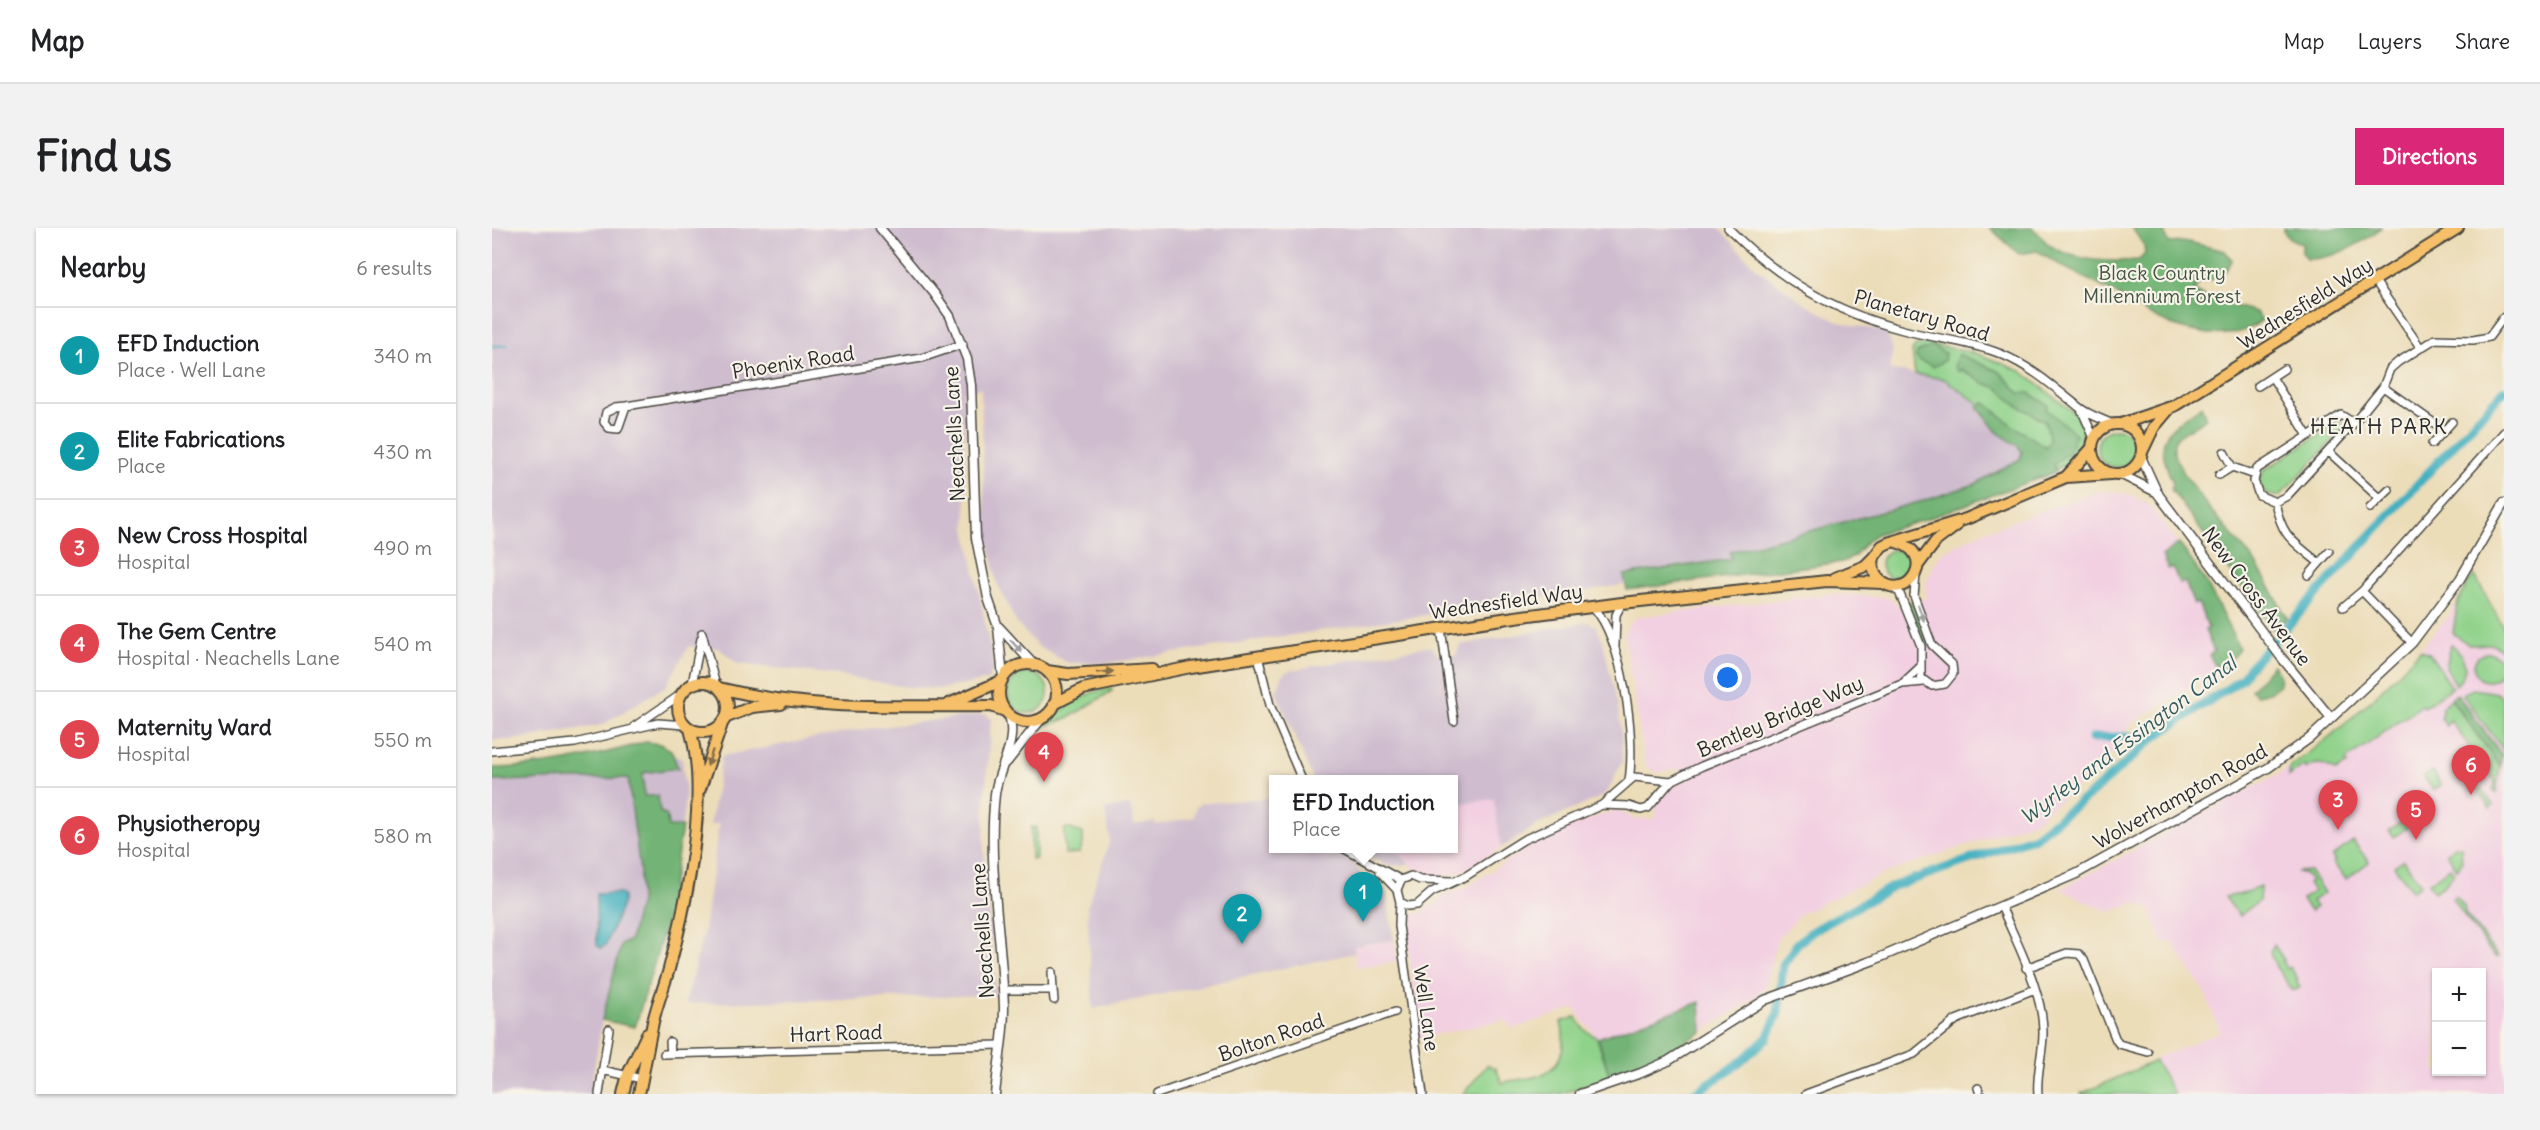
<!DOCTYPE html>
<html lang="en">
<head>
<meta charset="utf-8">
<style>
	body { margin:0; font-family:Delius,sans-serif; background:#f2f2f2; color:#202124 }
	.controls { position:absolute; right:18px; bottom:18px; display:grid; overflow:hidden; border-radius:0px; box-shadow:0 2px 4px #0004 }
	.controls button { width:54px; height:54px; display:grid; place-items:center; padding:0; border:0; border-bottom:2px solid #e0e0e0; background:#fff; color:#202124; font:30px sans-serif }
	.you { position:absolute; left:1236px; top:450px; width:21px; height:21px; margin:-15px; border:4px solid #fff; border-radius:50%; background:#1a73e8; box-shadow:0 0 0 9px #1a73e833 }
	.badge { display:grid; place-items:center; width:39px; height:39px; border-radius:50%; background:#db2777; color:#fff; font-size:20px; font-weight:700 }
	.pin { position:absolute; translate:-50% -50px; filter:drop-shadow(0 2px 3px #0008) }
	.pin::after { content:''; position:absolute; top:32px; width:21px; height:18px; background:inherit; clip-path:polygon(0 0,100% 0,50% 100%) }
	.popup { position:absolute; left:777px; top:547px; width:189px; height:78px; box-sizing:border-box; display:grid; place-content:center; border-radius:0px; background:#fff; filter:drop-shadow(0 2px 4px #0005); font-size:20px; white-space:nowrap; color:#757577 }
	.popup b { font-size:22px; color:#202124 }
	.popup::after { content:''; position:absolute; left:50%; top:100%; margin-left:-12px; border:12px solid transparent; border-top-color:#fff }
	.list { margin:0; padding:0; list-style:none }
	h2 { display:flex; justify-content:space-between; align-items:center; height:78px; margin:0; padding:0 24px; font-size:26px }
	h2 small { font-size:20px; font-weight:400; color:#757577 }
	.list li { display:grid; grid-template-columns:39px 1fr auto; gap:18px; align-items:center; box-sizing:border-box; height:96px; padding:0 24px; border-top:2px solid #e0e0e0 }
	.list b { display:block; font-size:22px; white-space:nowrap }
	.list p { margin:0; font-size:20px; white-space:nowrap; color:#757577 }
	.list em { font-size:20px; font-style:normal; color:#757577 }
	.map { position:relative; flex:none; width:2012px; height:866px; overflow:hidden; border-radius:0px }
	header { display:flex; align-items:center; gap:36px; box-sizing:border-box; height:84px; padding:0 30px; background:#fff; border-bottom:2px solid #e0e0e0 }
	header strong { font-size:28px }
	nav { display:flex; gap:33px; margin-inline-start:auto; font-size:21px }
	.intro { display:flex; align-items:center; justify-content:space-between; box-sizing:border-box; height:144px; padding:0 36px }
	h1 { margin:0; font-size:42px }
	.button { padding:15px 27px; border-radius:0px; background:#db2777; color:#fff; font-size:21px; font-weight:700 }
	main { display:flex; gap:36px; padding:0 36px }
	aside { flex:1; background:#fff; border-radius:0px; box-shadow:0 2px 4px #0004 }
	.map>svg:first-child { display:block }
	.built { fill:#f2cfe1; fill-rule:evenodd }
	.industrial { fill:#cfbdcf }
	.green { fill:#8fd28a; stroke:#5d7e5a; stroke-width:1.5 }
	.forest { fill:#73b476; stroke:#4f7050; stroke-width:1.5 }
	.water { fill:#43b0c0; stroke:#376e76; stroke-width:1.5 }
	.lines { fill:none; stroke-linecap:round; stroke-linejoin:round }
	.stream { stroke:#43b0c0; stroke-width:2 }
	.canal { stroke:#43b0c0; stroke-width:9 }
	.minor-casing { stroke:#484640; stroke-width:10 }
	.tertiary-casing { stroke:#484640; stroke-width:11 }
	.primary-casing { stroke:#484640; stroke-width:14 }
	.minor { stroke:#fff; stroke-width:7 }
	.tertiary { stroke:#fff; stroke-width:8 }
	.primary { stroke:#f6c06b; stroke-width:10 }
	.oneway { fill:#a0a0a0 }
	.oneway2 { fill:#866e48 }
	.labels { text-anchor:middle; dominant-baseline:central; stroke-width:4.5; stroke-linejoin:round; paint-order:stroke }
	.park-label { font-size:20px; fill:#445543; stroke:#f7f3e8 }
	.street-label { font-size:20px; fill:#2b2b2b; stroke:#f7f3e8 }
	.neighbourhood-label { font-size:21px; letter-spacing:1.5px; fill:#2b2b2b; stroke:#f7f3e8 }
	.water-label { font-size:21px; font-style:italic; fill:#335a5f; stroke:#f7f3e8 }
</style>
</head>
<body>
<header>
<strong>Map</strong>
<nav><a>Map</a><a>Layers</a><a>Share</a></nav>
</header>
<div class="intro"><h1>Find us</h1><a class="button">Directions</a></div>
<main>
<aside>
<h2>Nearby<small>6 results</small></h2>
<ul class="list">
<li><span class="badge" style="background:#0f9aa8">1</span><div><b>EFD Induction</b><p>Place · Well Lane</p></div><em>340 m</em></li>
<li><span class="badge" style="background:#0f9aa8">2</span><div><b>Elite Fabrications</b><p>Place</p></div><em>430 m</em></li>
<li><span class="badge" style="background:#e0444e">3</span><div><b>New Cross Hospital</b><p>Hospital</p></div><em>490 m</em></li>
<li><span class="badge" style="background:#e0444e">4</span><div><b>The Gem Centre</b><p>Hospital · Neachells Lane</p></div><em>540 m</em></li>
<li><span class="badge" style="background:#e0444e">5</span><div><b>Maternity Ward</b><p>Hospital</p></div><em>550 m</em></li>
<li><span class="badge" style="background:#e0444e">6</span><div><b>Physiotheropy</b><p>Hospital</p></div><em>580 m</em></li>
</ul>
</aside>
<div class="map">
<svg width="2012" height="866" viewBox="0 0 2012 866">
	<rect width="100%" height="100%" fill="#f7f3e8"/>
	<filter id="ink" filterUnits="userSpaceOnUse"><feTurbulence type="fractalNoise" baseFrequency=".0167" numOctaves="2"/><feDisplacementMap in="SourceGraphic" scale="12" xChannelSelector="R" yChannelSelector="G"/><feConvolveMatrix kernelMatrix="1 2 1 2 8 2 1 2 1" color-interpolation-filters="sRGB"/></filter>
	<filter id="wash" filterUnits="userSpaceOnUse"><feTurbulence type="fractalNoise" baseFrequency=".008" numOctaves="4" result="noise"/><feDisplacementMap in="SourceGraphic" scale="24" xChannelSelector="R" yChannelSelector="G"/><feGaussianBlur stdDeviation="1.35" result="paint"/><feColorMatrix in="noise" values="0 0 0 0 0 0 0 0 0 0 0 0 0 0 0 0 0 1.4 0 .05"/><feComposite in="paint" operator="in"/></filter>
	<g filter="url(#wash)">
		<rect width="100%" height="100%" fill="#ecddb9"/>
		<!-- built -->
		<path class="built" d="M 1607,263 L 1637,266 L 1658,278 L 1714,354 L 1746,418 L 1732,438 L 1640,495 L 1623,521 L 1604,543 L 1543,593 L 1391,646 L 1308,686 L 1285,712 L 1273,760 L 1262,770 L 1210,804 L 1208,774 L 1105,810 L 1082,780 L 1020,801 L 1013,792 L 927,810 L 914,698 L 918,689 L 943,677 L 952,667 L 972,661 L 1050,610 L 1125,581 L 1141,591 L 1164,591 L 1164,578 L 1180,559 L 1200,550 L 1185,540 L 1164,545 L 1154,538 L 1132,407 L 1137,396 L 1145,389 L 1338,366 L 1399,370 L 1408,380 L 1434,370 L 1434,356 L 1440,340 L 1451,324 L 1489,305 Z
			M 1982,346 L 2012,401 L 2012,866 L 1682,866 L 1663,831 L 1728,804 L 1713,765 L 1679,713 L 1671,715 L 1657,680 L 1642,674 L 1617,684 L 1568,661 L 1788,545 L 1833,514 L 1902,451 L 1957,388 ZM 1944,744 L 1990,744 L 1990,844 L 1944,844 Z
			M 1002,570 L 1009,620 L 967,645 L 947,649 L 922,641 L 908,626 L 897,621 L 961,620 L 961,576 Z
			M 902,712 L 905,734 L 864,739 L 862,718 Z"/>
		<!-- industrial -->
		<path class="industrial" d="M 0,0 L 1227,0 L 1264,40 L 1309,73 L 1346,94 L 1394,104 L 1401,121 L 1398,142 L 1452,151 L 1542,216 L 1539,238 L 1336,326 L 616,435 L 576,435 L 547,419 L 525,396 L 505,355 L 493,296 L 489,160 L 472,164 L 474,300 L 502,439 L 496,452 L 449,461 L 413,459 L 345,447 L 246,436 L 226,420 L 197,418 L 174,458 L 110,497 L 20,512 L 0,512 Z
			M 1096,394 L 1104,398 L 1111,414 L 1125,475 L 1130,512 L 1130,533 L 1117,561 L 1109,569 L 1045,597 L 1009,620 L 1002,571 L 961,576 L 961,552 L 821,551 L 784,464 L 791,446 L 799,442 L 938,418 L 950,430 L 964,427 L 968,417 Z
			M 493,486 L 499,491 L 493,570 L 492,622 L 504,767 L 193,776 L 212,702 L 227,596 L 218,597 L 230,528 L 366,502 Z
			M 160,517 L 190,531 L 194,565 L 183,647 L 143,799 L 110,792 L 98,866 L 0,866 L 0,546 L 64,537 Z
			M 781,570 L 781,620 L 841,621 L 862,636 L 871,649 L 874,661 L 890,658 L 894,663 L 902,712 L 862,718 L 863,725 L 601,781 L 595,679 L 618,612 L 613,581 L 638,577 L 642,597 L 663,593 L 664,597 L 702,589 L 703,580 L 709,575 Z
			M 865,621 L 897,621 L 908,626 L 917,636 L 896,638 Z"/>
		<!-- green -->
		<path class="green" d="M 1434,115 L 1486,126 L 1529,143 L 1585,187 L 1591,201 L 1589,221 L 1583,231 L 1554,247 L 1542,215 L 1452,151 L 1423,146 L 1420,123 L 1424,118 Z
			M 1847,194 L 1851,194 L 1853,200 L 1788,268 C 1777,269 1772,266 1767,256 L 1771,243 Z
			M1605 220a19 19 0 1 1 38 0a19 19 0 1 1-38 0Z
			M1389 336a14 14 0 1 1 28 0a14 14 0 1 1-28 0Z
			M 1982,346 L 2012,401 L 2012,423 L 2001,416 L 1977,417 L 1961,405 L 1966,373 Z
			M 1420,373 L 1438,417 L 1434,419 L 1416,375 Z
			M 1959,416 C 1973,427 1979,443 1964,457 L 1954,439 Z
			M 1928,422 L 1937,425 L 1960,459 L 1932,479 L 1930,477 L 1854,532 L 1856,536 L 1843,543 C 1832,535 1825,533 1813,541 L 1812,537 L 1797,548 L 1798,538 C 1847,505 1888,466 1928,422 Z
			M1982 439a14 14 0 1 1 28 0a14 14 0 1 1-28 0Z
			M516 465a20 20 0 1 1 40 0a20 20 0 1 1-40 0Z
			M 620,460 L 620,463 L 578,489 L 550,500 C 576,475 584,467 620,460 Z
			M 1981,461 L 2005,465 L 2012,472 L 2012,523 L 1970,466 Z
			M 1959,471 L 2008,538 L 2004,565 L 2001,562 L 2003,554 L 1958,492 L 1954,498 L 1949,490 L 1950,479 Z
			M 1975,541 L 2001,577 L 1998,580 L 1972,544 Z
			M 1940,543 L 1949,557 L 1941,562 L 1932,549 Z
			M 1935,575 L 1939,582 L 1902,609 L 1897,603 Z
			M 539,599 L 544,599 L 544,631 L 539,631 Z
			M 575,600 L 591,605 L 591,616 L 587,625 L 573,626 L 572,602 Z
			M 1861,613 L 1877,634 L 1854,651 L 1841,635 L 1843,633 L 1840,629 Z
			M 1963,618 L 1969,619 L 1970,633 L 1965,642 L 1955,625 Z
			M 1911,632 L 1929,656 L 1920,663 L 1902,638 Z
			M 1958,640 L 1962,646 L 1952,658 L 1942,664 L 1936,655 Z
			M 1808,643 L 1818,643 L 1832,665 L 1820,673 L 1824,679 L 1818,683 L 1810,672 L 1822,663 L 1816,656 L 1819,653 L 1813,646 L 1806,644 Z
			M 1768,659 L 1767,673 L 1747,688 L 1733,669 L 1750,666 Z
			M 1964,668 L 1972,678 L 1973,685 L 2007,730 L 2001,727 L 1960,671 Z
			M 1782,717 L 1792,732 L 1790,734 L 1795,741 L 1798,739 L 1806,752 L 1804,754 L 1808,759 L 1804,762 L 1800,762 L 1784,739 L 1778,725 Z
			M 1084,789 L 1092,801 L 1105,810 L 1118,849 L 1068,866 L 971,866 L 995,837 L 1004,840 L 1010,855 C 1021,851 1031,852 1042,849 C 1070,843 1075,817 1069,794 Z
			M 1663,833 L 1682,866 L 1588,866 Z"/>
		<!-- forest -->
		<path class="forest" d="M 1498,0 L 1539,0 C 1548,4 1552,14 1560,19 C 1585,34 1619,34 1647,32 L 1653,26 L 1652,17 L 1640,0 L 1670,0 L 1677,15 L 1696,14 L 1733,23 L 1740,32 C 1733,48 1723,52 1707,55 L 1702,63 L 1717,71 L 1764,84 L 1770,92 C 1739,119 1685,103 1653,84 C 1644,79 1636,72 1626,67 C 1599,52 1571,41 1545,23 L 1527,26 Z
			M 1791,0 L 1889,0 C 1870,16 1839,32 1814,31 L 1810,24 L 1810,16 L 1797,10 L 1791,3 Z
			M 1441,118 L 1453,125 L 1452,133 L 1441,139 L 1427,133 L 1424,129 L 1425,124 Z
			M 1466,126 L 1508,144 L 1528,165 L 1537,165 L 1556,177 L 1554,181 L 1584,206 L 1578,224 L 1562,236 L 1564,244 L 1432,292 L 1385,306 L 1376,312 L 1363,328 L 1350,334 L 1135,362 L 1132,347 L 1239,331 L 1238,324 L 1431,273 L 1483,256 L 1528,231 L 1530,224 L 1526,218 L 1505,204 L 1486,179 L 1492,174 L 1521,198 L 1554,219 L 1558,212 L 1553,193 L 1524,177 L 1506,160 L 1491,155 L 1469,141 L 1467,144 L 1462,139 Z
			M 1709,178 L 1714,190 L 1684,210 C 1667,232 1745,311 1760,330 C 1773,349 1784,370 1795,390 L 1781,402 L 1679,261 L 1681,255 C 1661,210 1672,203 1709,178 Z
			M 1687,315 L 1714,354 L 1747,420 L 1736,437 L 1727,444 L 1717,427 L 1722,424 L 1713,402 L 1716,400 L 1706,375 L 1702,376 L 1693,354 L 1687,355 L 1681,340 L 1676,341 L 1670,328 Z
			M 1781,437 C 1795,455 1785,464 1765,467 L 1759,462 Z
			M 1965,466 L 2010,527 L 2008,538 L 1959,471 Z
			M 154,514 L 168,516 L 179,522 L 186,540 L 151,545 L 152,568 L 166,568 L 168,584 L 175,588 L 176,599 L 190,599 L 174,696 L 143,799 L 110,792 L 129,717 L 138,712 L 148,674 L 148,643 L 136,550 L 0,553 L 0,540 C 52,540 104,528 154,514 Z
			M 1208,774 L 1210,804 L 1165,830 L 1118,849 L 1106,810 Z"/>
		<!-- water -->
		<path class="water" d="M 127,665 L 131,668 L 131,674 L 114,717 L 109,720 L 105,717 L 104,666 Z"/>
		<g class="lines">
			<!-- stream -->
			<path class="stream" d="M 0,118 L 16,117"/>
			<!-- canal -->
			<path class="canal" d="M 1600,510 L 1664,508
				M 1201,866 L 1246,836 L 1275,810 L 1286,785 L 1291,737 L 1305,716 L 1319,704 L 1402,658 L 1543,609 L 1601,564 L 1664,508 L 1750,451 L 1756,441 L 2012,162"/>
		</g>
	</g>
	<g filter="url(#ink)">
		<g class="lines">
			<defs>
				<path id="minor" d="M 1236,0 C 1288,52 1340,83 1411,102 C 1444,111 1477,113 1509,126 C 1540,139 1562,159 1588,180 C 1597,187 1610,191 1621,196
					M 1883,53 L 1928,119
					M 1780,149 L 1816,208
					M 1766,158 L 1792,141
					M 1891,159 L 1952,202
					M 134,178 L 430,130 L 471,116
					M 134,178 L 126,201 L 117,200 L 112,194 L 114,184 L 124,179 Z
					M 1589,181 L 1602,210
					M 1862,195 L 1849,187 L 1765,241 L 1762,253 L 1767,267 L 1783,274 L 1795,268 L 1862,195 L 1891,159 L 1898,141 L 1906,134 L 1943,111 L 1981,112 L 1997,109 L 2012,89
					M 1940,216 L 1960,194
					M 1837,224 L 1887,270
					M 1740,239 L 1763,247
					M 1727,247 L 1740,239 L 1732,224
					M 1783,274 C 1790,310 1801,313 1827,335
					M 1878,280 L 1897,262
					M 1817,347 L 1837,324
					M 1399,359 L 1407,364 L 1410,371 L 1429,418 L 1429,450 L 1440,458 L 1453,456 L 1461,446 L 1460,436 L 1440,417 L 1422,368 L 1424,347
					M 1870,363 L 2012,204
					M 1101,379 C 1131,409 1144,511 1137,552
					M 1851,379 L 1870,363 L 1920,415
					M 949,400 L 962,493
					M 210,405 L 224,458
					M 1123,418 L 1124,387 L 1130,375
					M 766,428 L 778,477 L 810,552
					M 200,456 L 209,411
					M 1410,456 L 1427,440
					M 143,498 L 188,467
					M 0,523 L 83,515 L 166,495 L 193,497
					M 1110,577 L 1137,578 L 1149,582 L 1156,580 L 1179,553 L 1210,538 L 1410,456 L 1432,454
					M 851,620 L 909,652
					M 888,644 L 905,662
					M 908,674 L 916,678 L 925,677 L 940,664 L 974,648 L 1031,612 L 1110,577 L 1142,549 L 1179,553
					M 1509,678 C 1525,716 1552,765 1551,806 C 1551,826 1544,846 1546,866
					M 1534,740 L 1575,725 L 1587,726 L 1592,732 L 1624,812 L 1627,816 L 1656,824
					M 511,762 L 561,762 L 560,744
					M 561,762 L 562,772
					M 178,814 L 179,826
					M 172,826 L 509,817
					M 110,842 L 150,851
					M 1486,860 L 1488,866
					M 107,866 L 117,801
					M 665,866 L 903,784
					M 931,866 L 907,698 L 908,674 L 905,662 L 909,652 L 919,648 L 928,652 L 961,653
					M 1314,866 L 1422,826 L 1464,792 L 1543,761"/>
				<path id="tertiary" d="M 388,0 L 442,65 L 458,88 L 475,131 L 479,157 L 484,310 L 496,370 L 506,399 L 511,450
					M 1649,229 L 1666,266 L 1789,429 L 1839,490
					M 1630,247 L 1666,265
					M 507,399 L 542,437
					M 515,534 L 550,490
					M 503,866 C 506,837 512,809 512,780 C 510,708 495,638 503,566 C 506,539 526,516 517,487
					M 1088,866 L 1149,845 L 1176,833 L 1273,772 L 1382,732 L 1584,646 L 1776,540 L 1818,510 L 1920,415 L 1968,351 L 2012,275"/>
				<path id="primary" d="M1600 221a25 25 0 1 1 50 0a25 25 0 1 1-50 0Z
					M 1629,196 L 1682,178 L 1966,0
					M 1650,224 L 1662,199 L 1678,180
					M 1574,249 L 1599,221
					M 1404,314 C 1447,325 1417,374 1390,354 C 1381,348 1380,339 1382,329 L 1390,318 L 1396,315 L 1474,291 L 1574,249 L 1619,246
					M 1426,337 L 1444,313 L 1464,298
					M 1343,350 L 1373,338 L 1382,329
					M507 465a29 29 0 1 1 58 0a29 29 0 1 1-58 0Z
					M 555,443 L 576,446 L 660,441
					M186 479a25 25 0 1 1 50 0a25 25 0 1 1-50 0Z
					M 227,460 C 319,483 405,478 499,478 L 513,483
					M 457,476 L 509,453
					M 562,476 L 591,461 L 699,439 L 1023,389 L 1130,375 L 1335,353 L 1391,355
					M 235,489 L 260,479 L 289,476
					M 208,561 L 230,496
					M 131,866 L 136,846 L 155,806
					M 147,866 C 152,842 156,818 161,794 C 165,776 172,759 177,741 C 195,673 218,569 198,501"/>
			</defs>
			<!-- minor casing -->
			<use href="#minor" class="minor-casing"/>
			<!-- tertiary casing -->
			<use href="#tertiary" class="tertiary-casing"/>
			<!-- primary casing -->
			<use href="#primary" class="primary-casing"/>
			<!-- minor -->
			<use href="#minor" class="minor"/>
			<!-- tertiary -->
			<use href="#tertiary" class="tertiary"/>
			<!-- primary -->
			<use href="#primary" class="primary"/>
		</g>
		<!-- one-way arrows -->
		<defs><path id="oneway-solid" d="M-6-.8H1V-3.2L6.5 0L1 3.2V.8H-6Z" transform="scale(1.5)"/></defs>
		<g class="oneway">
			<use href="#oneway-solid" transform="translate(1429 385) rotate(70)"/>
			<use href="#oneway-solid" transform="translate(524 418) rotate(47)"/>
		</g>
		<g class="oneway2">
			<use href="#oneway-solid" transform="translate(613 444) rotate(-4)"/>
			<use href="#oneway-solid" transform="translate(218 530) rotate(108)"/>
		</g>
	</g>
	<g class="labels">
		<!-- park labels -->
		<g class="park-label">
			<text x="1670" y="44">Black Country<tspan x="1670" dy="23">Millennium Forest</tspan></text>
		</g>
		<!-- street labels -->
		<g class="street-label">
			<text transform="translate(1813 75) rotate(-32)">Wednesfield Way</text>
			<text transform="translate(1430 87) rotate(16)">Planetary Road</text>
			<text transform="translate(301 134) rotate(-9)">Phoenix Road</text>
			<text transform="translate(462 206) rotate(-93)">Neachells Lane</text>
			<text transform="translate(1765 368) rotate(53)">New Cross Avenue</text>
			<text transform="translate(1014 373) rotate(-8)">Wednesfield Way</text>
			<text transform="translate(1288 488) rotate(-23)">Bentley Bridge Way</text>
			<text transform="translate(1688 568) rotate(-29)">Wolverhampton Road</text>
			<text transform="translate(490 703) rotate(-94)">Neachells Lane</text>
			<text transform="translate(935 780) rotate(82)">Well Lane</text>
			<text transform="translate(344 805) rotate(-2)">Hart Road</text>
			<text transform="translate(779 809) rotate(-19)">Bolton Road</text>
		</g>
		<!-- neighbourhood labels -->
		<g class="neighbourhood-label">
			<text x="1887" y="198">HEATH PARK</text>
		</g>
		<!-- water labels -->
		<g class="water-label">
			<text transform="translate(1636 512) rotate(-37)">Wyrley and Essington Canal</text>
		</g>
	</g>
</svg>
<div class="controls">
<button>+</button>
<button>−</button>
</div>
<div class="you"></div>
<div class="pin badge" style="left:871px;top:694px;background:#0f9aa8">1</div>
<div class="popup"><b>EFD Induction</b>Place</div>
<div class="pin badge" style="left:750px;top:716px;background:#0f9aa8">2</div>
<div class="pin badge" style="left:1846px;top:602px;background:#e0444e">3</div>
<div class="pin badge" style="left:552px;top:554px;background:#e0444e">4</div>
<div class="pin badge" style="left:1924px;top:612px;background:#e0444e">5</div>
<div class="pin badge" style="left:1979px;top:567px;background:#e0444e">6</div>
</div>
</main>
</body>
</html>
